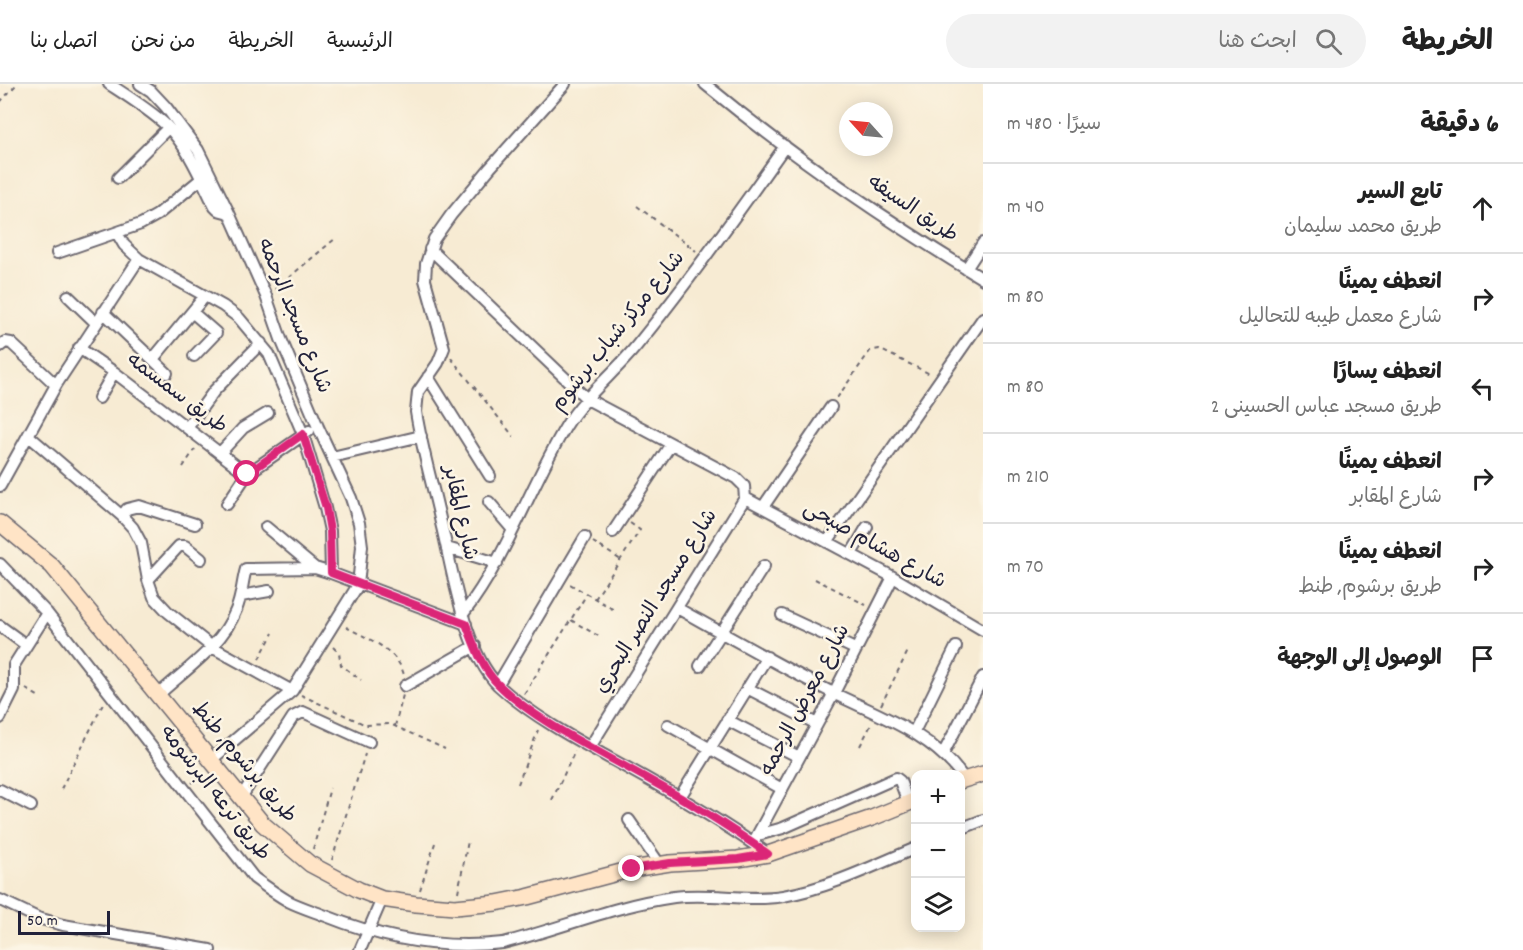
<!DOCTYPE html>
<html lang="ar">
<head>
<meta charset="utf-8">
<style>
	body { margin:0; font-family:Dekko,"Playpen Sans Arabic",sans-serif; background:#f2f2f2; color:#222; direction:rtl }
	.controls { position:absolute; right:18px; bottom:18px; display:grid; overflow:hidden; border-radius:12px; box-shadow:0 3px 15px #0003 }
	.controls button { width:54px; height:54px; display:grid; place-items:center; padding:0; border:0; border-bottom:2px solid #e0e0e0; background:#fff; color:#222; font:30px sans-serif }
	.compass { position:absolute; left:839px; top:18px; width:54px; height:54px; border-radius:50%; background:#fff; box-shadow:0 3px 15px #0003; rotate:297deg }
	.scale { position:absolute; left:18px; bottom:15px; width:92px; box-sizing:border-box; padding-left:6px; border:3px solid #22223b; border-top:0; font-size:16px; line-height:21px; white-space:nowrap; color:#22223b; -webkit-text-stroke:4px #fcf5e5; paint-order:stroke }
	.stop { position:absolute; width:18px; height:18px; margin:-14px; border:4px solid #db2777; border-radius:50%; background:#fff }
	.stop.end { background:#db2777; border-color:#fff; box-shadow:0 2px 6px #0008 }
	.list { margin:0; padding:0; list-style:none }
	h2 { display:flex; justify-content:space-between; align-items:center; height:78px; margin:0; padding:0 24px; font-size:26px }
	h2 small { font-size:20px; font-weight:400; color:#767676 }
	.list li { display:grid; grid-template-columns:39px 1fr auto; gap:18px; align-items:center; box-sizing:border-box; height:90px; padding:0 24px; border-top:2px solid #e0e0e0 }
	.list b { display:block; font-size:22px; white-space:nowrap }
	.list p { margin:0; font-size:20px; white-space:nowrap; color:#767676 }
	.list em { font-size:20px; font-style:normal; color:#767676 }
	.icon { flex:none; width:33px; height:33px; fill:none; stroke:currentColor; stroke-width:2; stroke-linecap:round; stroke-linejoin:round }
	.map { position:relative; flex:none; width:983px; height:866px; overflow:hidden; direction:ltr }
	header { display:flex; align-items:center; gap:36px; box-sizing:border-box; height:84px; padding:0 30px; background:#fff; border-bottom:2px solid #e0e0e0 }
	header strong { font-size:28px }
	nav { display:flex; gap:33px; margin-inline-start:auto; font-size:21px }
	.search { width:420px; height:54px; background:#f2f2f2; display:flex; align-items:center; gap:15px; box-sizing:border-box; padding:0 21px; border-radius:33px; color:#767676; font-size:22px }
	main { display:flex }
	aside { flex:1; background:#fff }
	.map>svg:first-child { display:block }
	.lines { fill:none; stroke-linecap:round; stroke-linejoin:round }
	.street-casing { stroke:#6d6870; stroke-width:14 }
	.secondary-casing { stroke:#6d6870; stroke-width:18 }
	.path { stroke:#6d6870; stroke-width:2; stroke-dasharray:4.5 4.5; stroke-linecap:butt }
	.street { stroke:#fff; stroke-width:10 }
	.secondary { stroke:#ffe4c6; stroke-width:15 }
	.route { stroke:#db2777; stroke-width:8 }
	.labels { text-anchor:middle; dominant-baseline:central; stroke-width:5; stroke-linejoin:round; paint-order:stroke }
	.street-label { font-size:21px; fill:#22223b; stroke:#fcf5e5 }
</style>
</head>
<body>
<header>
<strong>الخريطة</strong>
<div class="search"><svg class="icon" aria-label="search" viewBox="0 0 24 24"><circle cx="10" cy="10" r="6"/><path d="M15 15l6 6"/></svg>ابحث هنا</div>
<nav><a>الرئيسية</a><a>الخريطة</a><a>من نحن</a><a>اتصل بنا</a></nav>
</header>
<main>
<aside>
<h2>6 دقيقة<small>سيرًا · 480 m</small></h2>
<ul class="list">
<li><svg class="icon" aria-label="ahead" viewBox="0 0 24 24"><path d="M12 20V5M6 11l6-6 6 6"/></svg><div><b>تابع السير</b><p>طريق محمد سليمان</p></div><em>40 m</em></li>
<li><svg class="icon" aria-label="right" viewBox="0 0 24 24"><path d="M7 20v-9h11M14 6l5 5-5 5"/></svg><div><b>انعطف يمينًا</b><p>شارع معمل طيبه للتحاليل</p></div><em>80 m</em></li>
<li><svg class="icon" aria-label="left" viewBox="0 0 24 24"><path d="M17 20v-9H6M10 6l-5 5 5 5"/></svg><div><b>انعطف يسارًا</b><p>طريق مسجد عباس الحسينى 2</p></div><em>80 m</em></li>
<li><svg class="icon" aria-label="right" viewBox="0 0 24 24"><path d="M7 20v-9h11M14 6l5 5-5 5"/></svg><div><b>انعطف يمينًا</b><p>شارع المقابر</p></div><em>210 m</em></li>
<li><svg class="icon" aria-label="right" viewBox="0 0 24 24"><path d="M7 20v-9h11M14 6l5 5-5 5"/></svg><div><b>انعطف يمينًا</b><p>طريق برشوم, طنط</p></div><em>70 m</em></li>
<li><svg class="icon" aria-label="arrive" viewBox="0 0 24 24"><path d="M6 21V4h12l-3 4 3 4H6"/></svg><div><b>الوصول إلى الوجهة</b></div></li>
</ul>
</aside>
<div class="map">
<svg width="983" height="866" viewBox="0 0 983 866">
	<rect width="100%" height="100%" fill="#fcf5e5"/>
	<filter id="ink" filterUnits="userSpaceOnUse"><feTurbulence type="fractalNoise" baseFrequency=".0167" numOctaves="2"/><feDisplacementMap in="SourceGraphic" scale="12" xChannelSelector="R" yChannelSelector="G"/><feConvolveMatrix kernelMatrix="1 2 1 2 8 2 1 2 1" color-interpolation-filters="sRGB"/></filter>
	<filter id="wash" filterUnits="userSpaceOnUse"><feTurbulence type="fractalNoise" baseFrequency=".008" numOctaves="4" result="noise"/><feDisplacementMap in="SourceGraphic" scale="24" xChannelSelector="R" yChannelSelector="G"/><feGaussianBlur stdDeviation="1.35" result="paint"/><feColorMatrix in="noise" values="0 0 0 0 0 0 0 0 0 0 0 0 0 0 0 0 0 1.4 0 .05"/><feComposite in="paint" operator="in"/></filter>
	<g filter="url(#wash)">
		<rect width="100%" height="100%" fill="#f7ebd3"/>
	</g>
	<g filter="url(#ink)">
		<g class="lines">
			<defs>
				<path id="street" d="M 109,0 C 129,13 150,26 167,42 C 189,64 201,95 215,123 L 218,126 L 229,129
					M 140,0 L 151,7 L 166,23 L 198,66 L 229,129 L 266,212 L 281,255 L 318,343 L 351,414 L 359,439 L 362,462 L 358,501 L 292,607 L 210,677
					M 565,0 L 490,84 L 451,131 L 434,155 L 426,180 L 425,196 L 444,264 L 438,279 L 418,308 L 416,328 C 422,366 433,402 441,439 C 453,486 463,566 498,601 C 532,633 584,660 624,682 C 673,709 722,737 768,770
					M 705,0 C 792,72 887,137 983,195
					M 118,94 L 168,44
					M 117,149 L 124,161 L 139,175 L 223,222 L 239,234 L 269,270 L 303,350 L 325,424 L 330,447 L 331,489
					M 430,165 L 587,315 L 736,394 L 744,402 L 745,414 L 590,663
					M 57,169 L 141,140 L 157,131 L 201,95
					M 966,185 L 983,159
					M 68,212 L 96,239
					M 103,228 L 167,289
					M 192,228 L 216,249 L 194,272
					M 0,262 L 5,258 L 11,259 L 56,301
					M 79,264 L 114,288 L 247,390
					M 153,275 L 205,212
					M 428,293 L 490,392
					M 99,314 L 114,288
					M 187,344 L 214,307 L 261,259
					M 29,352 L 122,432 L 133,444 L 141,459 L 148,496 L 154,513 L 168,528 L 212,563 L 292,607
					M 220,369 L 243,344 L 268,329
					M 332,373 L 421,352
					M 0,402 L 56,301 L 139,175
					M 745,414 L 893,493 L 983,546
					M 489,418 L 513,446
					M 227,420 L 247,390 L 309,347
					M 763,423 L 831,323
					M 122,432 L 127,425 L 139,422 L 195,440
					M 266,443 L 315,484
					M 613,448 L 671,360
					M 827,458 L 983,234
					M 447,464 L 497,479
					M 851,470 L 867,443
					M 0,480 L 47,529 L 254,794 C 265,802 276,810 288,817 C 300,823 313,827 326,832 C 381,854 443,866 503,859 C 560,845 615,821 674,813 C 710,808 747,818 783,812 C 829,804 873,782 916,764
					M 148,496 L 179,462 L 185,462 L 201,475
					M 241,512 L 269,507
					M 677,524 C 729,553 780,582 833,609 C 880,632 934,650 965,696
					M 463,530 C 507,473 529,404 566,342 C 585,311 616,288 638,260 C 690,196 738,129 785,62
					M 782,531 L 855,565
					M 0,542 L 26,561
					M 700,582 L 764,482
					M 498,600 L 585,453
					M 405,602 L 475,562
					M 747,604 L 817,640
					M 158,611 C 186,585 222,562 236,526 C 242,513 242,498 246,485 L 315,484 L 331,489 L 466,540
					M 0,634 L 14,606 L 14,581 L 47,529
					M 727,636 L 799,673
					M 668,641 L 782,705
					M 914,648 L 956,563
					M 943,670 L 983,593
					M 0,706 L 31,722
					M 680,713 L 767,573
					M 240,715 L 293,633 L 303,628 L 369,658
					M 629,736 L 660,781
					M 960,745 L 983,736
					M 758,751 L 783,744 L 896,694 L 900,697 L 908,718
					M 753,759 L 834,609 L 893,493
					M 0,816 L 38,834 L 63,841 L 210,866
					M 360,866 L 382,815"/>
				<path id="secondary" d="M 0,439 L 52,482 L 263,740 L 310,780 L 359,806 L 382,815 L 416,820 L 455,823 L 496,819 L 527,813 L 632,785 L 670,779 L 738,775 L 768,770 L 872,734 L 916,716
					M 960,697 L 983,690"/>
			</defs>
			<!-- street casing -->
			<use href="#street" class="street-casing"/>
			<!-- secondary casing -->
			<use href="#secondary" class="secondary-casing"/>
			<!-- path -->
			<path class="path" d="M 0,18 L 17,0
				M 637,122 L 696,167
				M 275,205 L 336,154
				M 451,274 L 514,353
				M 837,314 L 870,267 L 879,265 L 930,290
				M 183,383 L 195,365
				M 593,458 L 621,476
				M 815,495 L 866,521
				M 570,500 L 616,527
				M 595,515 L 640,446 L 630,439
				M 571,536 L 600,553
				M 346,543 C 368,555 397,565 404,591
				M 333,563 L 339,569 L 341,581 L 361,596
				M 259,575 L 273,549
				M 26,605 L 41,614
				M 524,610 L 587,510
				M 301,611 L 366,641 L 390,640 L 445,665
				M 881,621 L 908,567
				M 395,642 L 403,611
				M 860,662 L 872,639
				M 192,699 L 204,690
				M 518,700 L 538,646
				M 61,705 L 104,618
				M 552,716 L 575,667
				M 313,765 L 330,704
				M 332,776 L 365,670
				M 420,806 L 435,759
				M 458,808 L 468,757"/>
			<!-- street -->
			<use href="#street" class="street"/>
			<!-- secondary -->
			<use href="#secondary" class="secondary"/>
		</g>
	</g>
	<g class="lines" filter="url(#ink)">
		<!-- route -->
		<path class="route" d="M 247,390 L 303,350 L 326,424 L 330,447 L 331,489 L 466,540 C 474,560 482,585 498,600 C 530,633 588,662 628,684 C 676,710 723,738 768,770 L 738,775 L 670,779 L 632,785"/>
	</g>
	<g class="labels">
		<!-- street labels -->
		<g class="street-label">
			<text transform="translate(912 126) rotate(34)">طريق السيفه</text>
			<text transform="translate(293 232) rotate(68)">شارع مسجد الرحمه</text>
			<text transform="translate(619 248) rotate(-51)">شارع مركز شباب برشوم</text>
			<text transform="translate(176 310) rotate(37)">طريق سمسمه</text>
			<text transform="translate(459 429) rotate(77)">شارع المقابر</text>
			<text transform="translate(874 462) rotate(29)">شارع هشام صبحى</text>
			<text transform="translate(657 518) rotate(-58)">شارع مسجد النصر البحري</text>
			<text transform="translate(806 617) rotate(-62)">شارع معرض الرحمه</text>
			<text transform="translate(243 679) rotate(50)">طريق برشوم, طنط</text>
			<text transform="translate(214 710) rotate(52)">طريق ترعه البرشومه</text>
		</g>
	</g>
</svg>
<div class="controls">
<button>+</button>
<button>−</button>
<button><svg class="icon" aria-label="layers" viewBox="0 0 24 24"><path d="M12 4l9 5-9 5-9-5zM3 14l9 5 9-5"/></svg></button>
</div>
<svg class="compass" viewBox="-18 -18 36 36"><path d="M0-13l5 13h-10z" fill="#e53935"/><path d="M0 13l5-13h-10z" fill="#767676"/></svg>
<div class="scale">50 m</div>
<div class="stop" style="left:247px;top:390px"></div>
<div class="stop end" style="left:632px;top:785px"></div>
</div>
</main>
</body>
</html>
